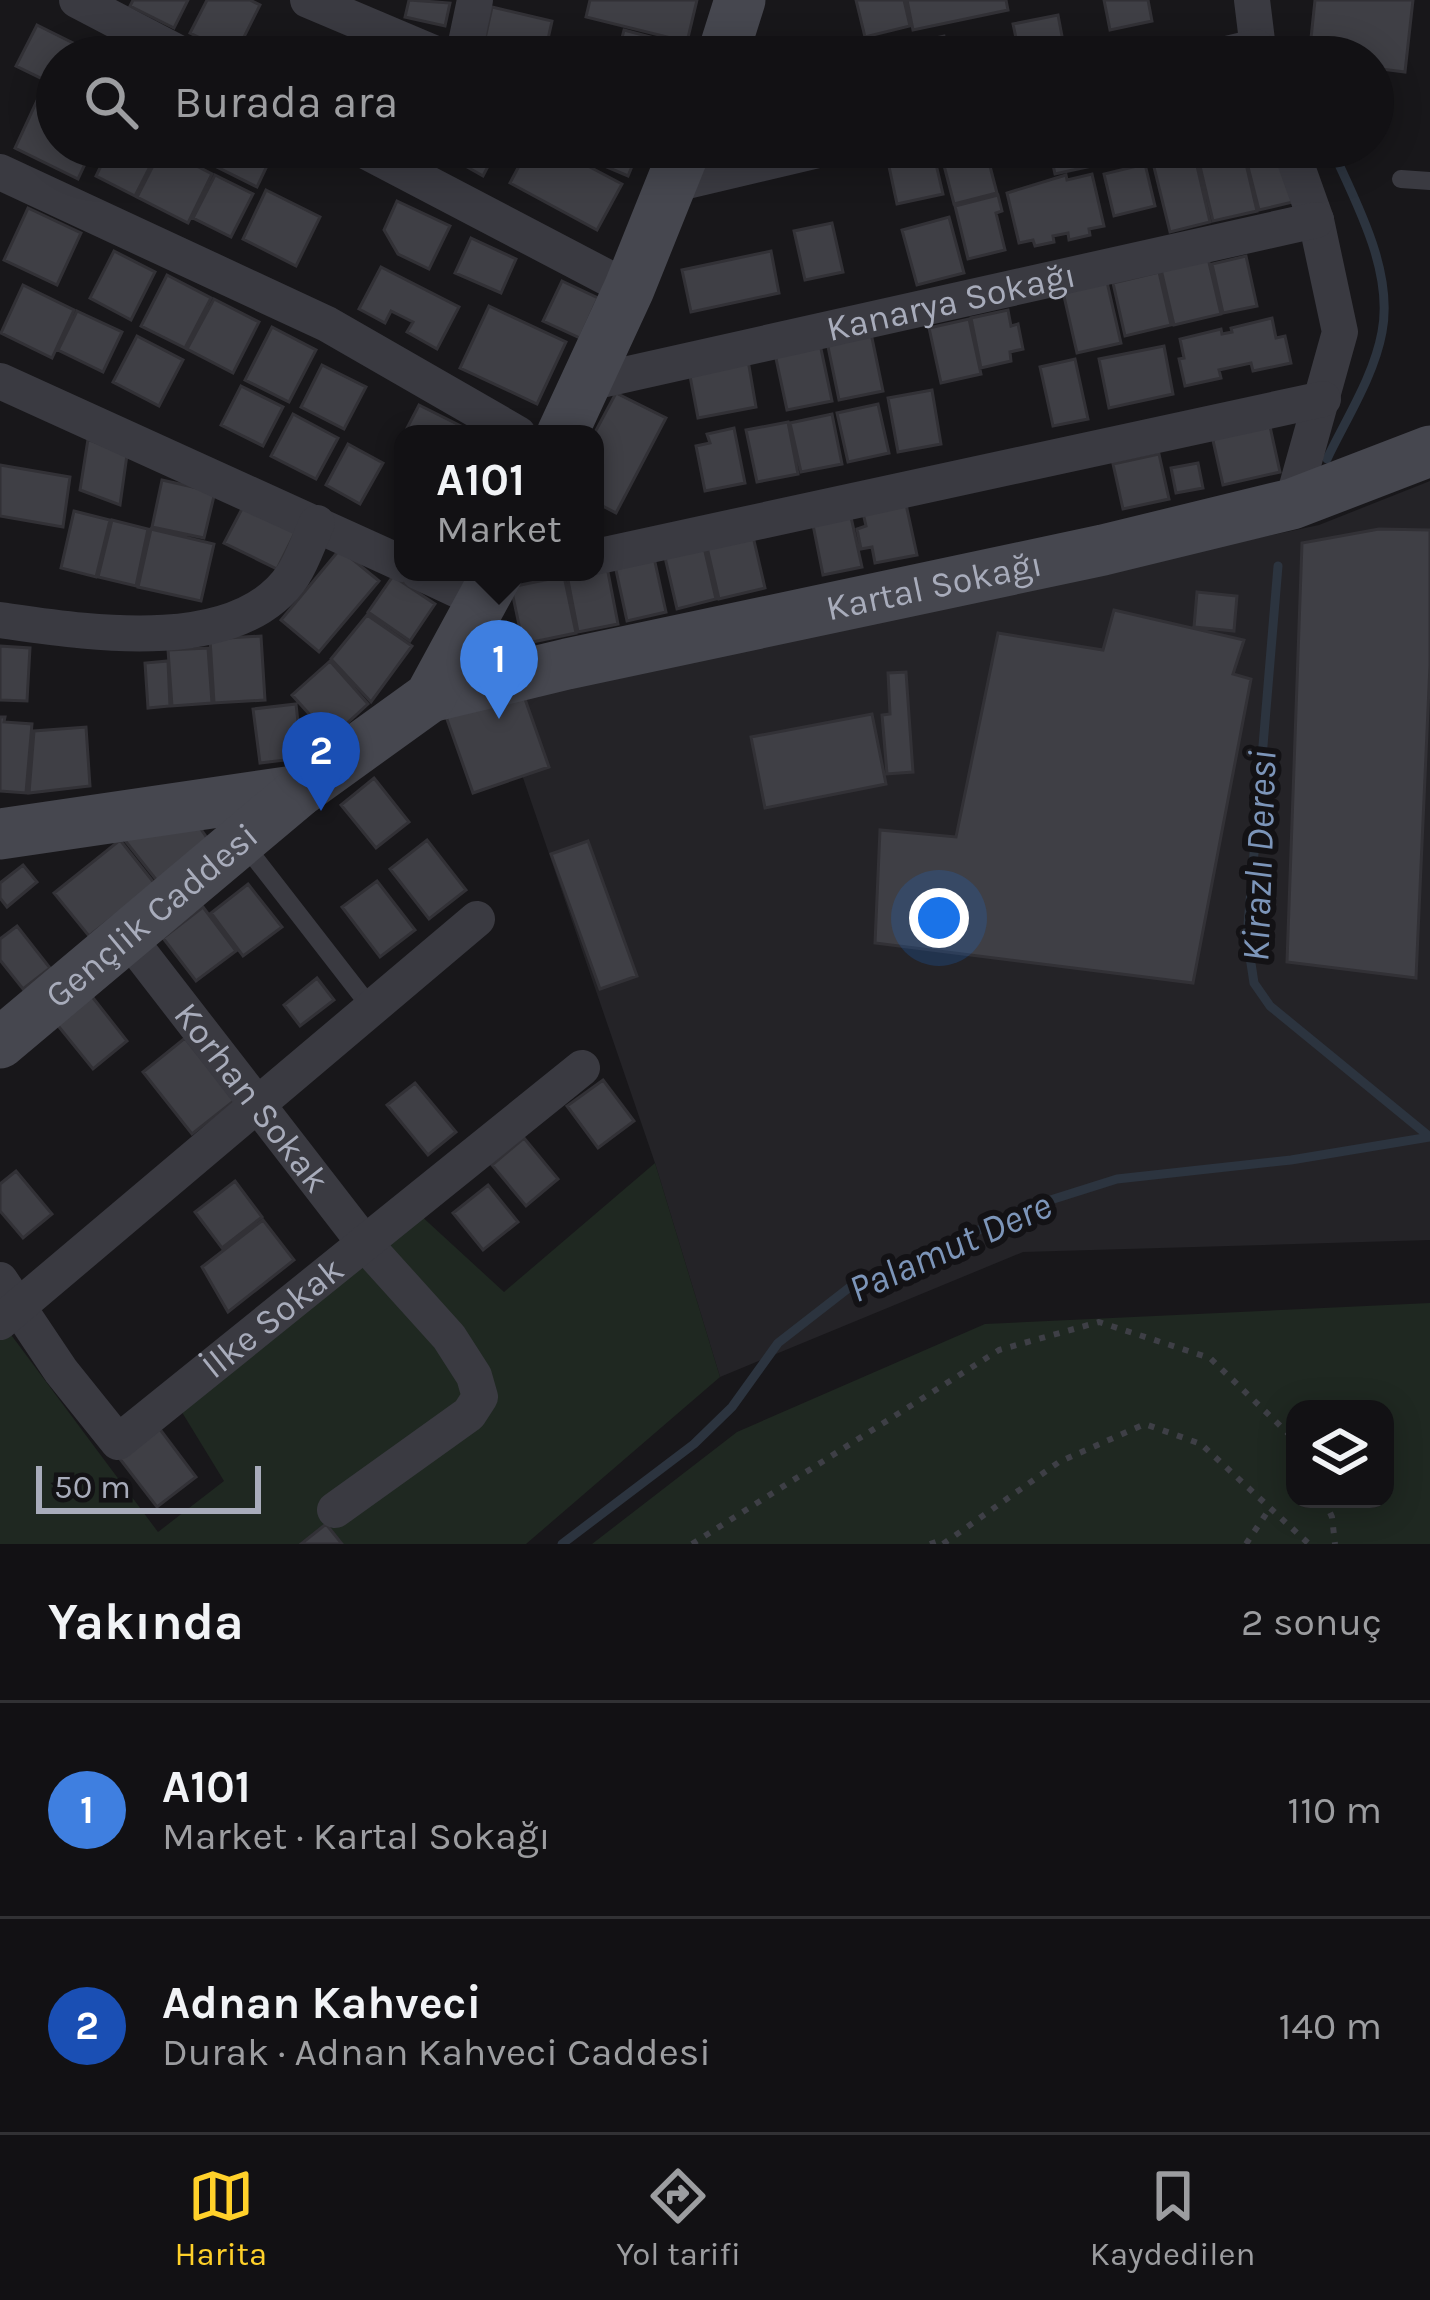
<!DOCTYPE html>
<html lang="tr">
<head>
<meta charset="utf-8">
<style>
	body { margin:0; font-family:Karla,sans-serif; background:#1f1f22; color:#f1f3f6 }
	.controls { position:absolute; right:36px; bottom:36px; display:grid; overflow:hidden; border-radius:24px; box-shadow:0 6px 30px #0003 }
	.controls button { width:108px; height:108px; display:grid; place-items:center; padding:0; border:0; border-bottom:3px solid #313134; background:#121114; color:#f1f3f6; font:60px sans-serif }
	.scale { position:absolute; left:36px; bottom:30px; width:225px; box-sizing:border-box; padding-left:12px; border:6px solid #a8acbb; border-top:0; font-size:33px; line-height:42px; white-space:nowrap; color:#a8acbb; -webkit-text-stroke:9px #131215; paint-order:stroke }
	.you { position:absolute; left:939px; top:918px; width:42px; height:42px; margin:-30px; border:9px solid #fff; border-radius:50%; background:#1a73e8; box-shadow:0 0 0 18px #1a73e833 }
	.badge { display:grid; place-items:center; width:78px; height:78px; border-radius:50%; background:#ffd12a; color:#fff; font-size:39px; font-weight:700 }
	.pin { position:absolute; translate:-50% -99px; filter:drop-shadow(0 3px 6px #0008) }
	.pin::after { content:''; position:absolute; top:63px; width:42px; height:36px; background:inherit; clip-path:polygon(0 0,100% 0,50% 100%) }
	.popup { position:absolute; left:394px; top:425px; width:210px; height:156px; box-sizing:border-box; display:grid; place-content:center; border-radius:24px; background:#121114; filter:drop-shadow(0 3px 9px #0005); font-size:39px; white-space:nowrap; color:#9c9da0 }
	.popup b { font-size:45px; color:#f1f3f6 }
	.popup::after { content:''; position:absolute; left:50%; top:100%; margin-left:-24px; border:24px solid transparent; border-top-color:#121114 }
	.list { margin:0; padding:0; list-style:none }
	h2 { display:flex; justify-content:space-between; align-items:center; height:156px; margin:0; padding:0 48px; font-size:51px }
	h2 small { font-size:39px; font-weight:400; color:#9c9da0 }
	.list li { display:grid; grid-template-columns:78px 1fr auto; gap:36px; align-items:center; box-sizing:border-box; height:216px; padding:0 48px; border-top:3px solid #313134 }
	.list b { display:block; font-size:45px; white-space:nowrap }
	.list p { margin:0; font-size:39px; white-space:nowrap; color:#9c9da0 }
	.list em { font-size:39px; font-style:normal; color:#9c9da0 }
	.icon { flex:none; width:66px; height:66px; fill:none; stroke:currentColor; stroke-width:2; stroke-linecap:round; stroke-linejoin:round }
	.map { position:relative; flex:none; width:1430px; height:1544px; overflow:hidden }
	.search { position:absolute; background:#121114; box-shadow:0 6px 30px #0003; left:36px; right:36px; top:36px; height:132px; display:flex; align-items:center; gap:30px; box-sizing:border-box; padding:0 42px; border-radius:66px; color:#9c9da0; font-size:45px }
	.sheet { height:588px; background:#121114 }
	nav { display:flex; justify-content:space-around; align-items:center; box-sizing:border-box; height:168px; border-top:3px solid #313134; background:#121114; font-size:33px; color:#9c9da0 }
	nav a { display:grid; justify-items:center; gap:6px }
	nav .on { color:#ffd12a }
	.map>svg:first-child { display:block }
	.built { fill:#242327 }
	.green { fill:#1f2821; fill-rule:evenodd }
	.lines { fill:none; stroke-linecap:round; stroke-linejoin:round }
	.stream { stroke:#2c343f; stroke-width:9 }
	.building { fill:#3f3f45; stroke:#323136; stroke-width:3 }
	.path { stroke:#3e3f46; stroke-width:6; stroke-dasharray:6 9; stroke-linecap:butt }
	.lane { stroke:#3a3a41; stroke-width:18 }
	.street { stroke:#3a3a41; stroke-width:36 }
	.secondary { stroke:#46474f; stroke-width:51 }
	.labels { text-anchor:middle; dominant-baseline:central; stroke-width:12; stroke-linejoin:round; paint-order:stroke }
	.street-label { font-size:36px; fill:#a8acbb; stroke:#131215 }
	.water-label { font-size:39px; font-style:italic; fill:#7c95b9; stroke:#131215 }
</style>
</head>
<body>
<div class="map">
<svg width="1430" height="1544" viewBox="0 0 1430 1544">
	<rect width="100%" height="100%" fill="#18171a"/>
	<!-- built -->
	<path class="built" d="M 1430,481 L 1430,1240 L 1023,1252 L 720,1377 L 655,1163 L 497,702 L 1319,525 Z"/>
	<!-- green -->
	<path class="green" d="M 655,1163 L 720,1377 L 526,1544 L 0,1544 L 0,1333 L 6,1328 L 158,1532 L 224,1481 L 180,1409 L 418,1213 L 504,1292 Z
		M 1430,1303 L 1430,1544 L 592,1544 L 737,1432 L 985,1324 ZM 1295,1409 L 1385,1409 L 1385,1499 L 1295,1499 Z"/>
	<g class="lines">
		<!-- stream -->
		<path class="stream" d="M 1327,459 C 1346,419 1374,376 1382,332 C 1394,270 1355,201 1331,147
			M 1278,566 L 1247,937 L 1254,983 L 1270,1006 L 1430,1137
			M 562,1544 L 694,1444 L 732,1407 L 778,1343 L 850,1287 L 897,1270 L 1022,1209 L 1117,1179 L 1291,1160 L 1430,1137"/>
	</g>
	<!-- building -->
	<path class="building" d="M 133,0 L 188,0 L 174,28 L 130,6 Z
		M 207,0 L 250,0 L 260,5 L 235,55 L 190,33 Z
		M 409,0 L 450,3 L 445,26 L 405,17 Z
		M 590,0 L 697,0 L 687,42 L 586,17 Z
		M 856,0 L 904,0 L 910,26 L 865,37 Z
		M 907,0 L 1006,0 L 1008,10 L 913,30 Z
		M 1104,0 L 1148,0 L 1152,21 L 1110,30 Z
		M 1315,0 L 1413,0 L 1405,72 L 1373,68 L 1373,57 L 1309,57 Z
		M 492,7 L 552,21 L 544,57 L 481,57 Z
		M 1058,15 L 1066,57 L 1020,57 L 1013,24 Z
		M 37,25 L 85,49 L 81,57 L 57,57 L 57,86 L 16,66 Z
		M 624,30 L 677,44 L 674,57 L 617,57 Z
		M 944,36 L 949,57 L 874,57 L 873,52 L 903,45 L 905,50 L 915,47 L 914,43 Z
		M 859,45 L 862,57 L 814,57 L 813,55 Z
		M 41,92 L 57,99 L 57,147 L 93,147 L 78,179 L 15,148 Z
		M 110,147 L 160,147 L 135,196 L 96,176 Z
		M 178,147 L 222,147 L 213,165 Z
		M 225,147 L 276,147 L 257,187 L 215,166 Z
		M 432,147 L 498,147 L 483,176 Z
		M 529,147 L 552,147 L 622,184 L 597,230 L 510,183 Z
		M 560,147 L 640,147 L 628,176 Z
		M 932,147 L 943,194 L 897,204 L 885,148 Z
		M 969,147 L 985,147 L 997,193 L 954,204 L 941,154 Z
		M 1049,147 L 1092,147 L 1096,165 L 1055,174 Z
		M 1095,147 L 1145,147 L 1146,153 L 1099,163 Z
		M 1243,147 L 1280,147 L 1293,202 L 1259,210 Z
		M 162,148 L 212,174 L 188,223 L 137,197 Z
		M 1243,151 L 1257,211 L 1213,221 L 1199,162 Z
		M 1194,153 L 1210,222 L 1170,232 L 1153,163 Z
		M 1145,164 L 1155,206 L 1114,216 L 1104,174 Z
		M 1092,174 L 1104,226 L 1089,229 L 1090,235 L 1069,240 L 1068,233 L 1053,236 L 1054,242 L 1035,246 L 1033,240 L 1019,243 L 1007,193 L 1066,175 L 1067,180 Z
		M 215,175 L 253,194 L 231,237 L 193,218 Z
		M 266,190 L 320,217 L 296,266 L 243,239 Z
		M 998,195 L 1002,211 L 996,213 L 1005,250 L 968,259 L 955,206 Z
		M 397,201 L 450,226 L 429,269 L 398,254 L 384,230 Z
		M 28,208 L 81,233 L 57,285 L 4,260 Z
		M 949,217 L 964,273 L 917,285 L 902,230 Z
		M 832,223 L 843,272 L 805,280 L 794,231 Z
		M 471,238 L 516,259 L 501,293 L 455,273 Z
		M 114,251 L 155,272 L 131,320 L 90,298 Z
		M 771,251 L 779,293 L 691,312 L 682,270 Z
		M 1207,254 L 1221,314 L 1174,325 L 1160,265 Z
		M 1246,256 L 1257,306 L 1223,313 L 1212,264 Z
		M 381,267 L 459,307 L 437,349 L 407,332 L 413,322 L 391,311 L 385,323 L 359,309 Z
		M 1159,272 L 1171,325 L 1125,336 L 1113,283 Z
		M 167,275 L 211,298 L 185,348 L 141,326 Z
		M 562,281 L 598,298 L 580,338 L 543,321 Z
		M 1107,282 L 1121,343 L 1077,353 L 1063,292 Z
		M 23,285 L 74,310 L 52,358 L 1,333 Z
		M 214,299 L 259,322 L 233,373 L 187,349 Z
		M 489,306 L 566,342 L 537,404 L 460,368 Z
		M 1008,310 L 1011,326 L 1018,324 L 1023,349 L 1010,352 L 1011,361 L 981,368 L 971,318 Z
		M 77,311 L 122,332 L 103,372 L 58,350 Z
		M 1272,318 L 1276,338 L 1285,336 L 1291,363 L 1253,371 L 1251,363 L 1219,370 L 1221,378 L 1185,386 L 1179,359 L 1184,358 L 1180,339 L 1221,329 L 1222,334 L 1232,332 L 1231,328 Z
		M 969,319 L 981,374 L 941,383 L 929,328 Z
		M 272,327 L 316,350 L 289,402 L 245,380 Z
		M 871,333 L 883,391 L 839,400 L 827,342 Z
		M 137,336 L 183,360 L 159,406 L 113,382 Z
		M 820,344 L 832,401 L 787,410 L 775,354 Z
		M 1164,346 L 1173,394 L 1109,408 L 1099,359 Z
		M 1075,359 L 1088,419 L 1053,426 L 1040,367 Z
		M 748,360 L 756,407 L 698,418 L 689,371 Z
		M 322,365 L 366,387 L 344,429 L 301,407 Z
		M 241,386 L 283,407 L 263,446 L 221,425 Z
		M 932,390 L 941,444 L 898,452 L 888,398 Z
		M 616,393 L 666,418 L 616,513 L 595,502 L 594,434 Z
		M 878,404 L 889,453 L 848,462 L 837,413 Z
		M 419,405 L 477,434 L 404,434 Z
		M 293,414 L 338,438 L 316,479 L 271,456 Z
		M 832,414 L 842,464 L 801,472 L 790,423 Z
		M 788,422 L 798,474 L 757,482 L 746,430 Z
		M 1269,422 L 1280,472 L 1223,485 L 1212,436 Z
		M 734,428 L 745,483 L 705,491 L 696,446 L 710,443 L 707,434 Z
		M 88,439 L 127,455 L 120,505 L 80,490 Z
		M 348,444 L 383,463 L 360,504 L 326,485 Z
		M 1159,454 L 1169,499 L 1123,509 L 1113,464 Z
		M 1198,463 L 1203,488 L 1176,493 L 1171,468 Z
		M 0,465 L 70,477 L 63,527 L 0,516 Z
		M 162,480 L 215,492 L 204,538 L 152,527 Z
		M 904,495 L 917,555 L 875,563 L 872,547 L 861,549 L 857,529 L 866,526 L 861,504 Z
		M 244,505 L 296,531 L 277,569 L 224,543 Z
		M 849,508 L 862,567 L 823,575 L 811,515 Z
		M 74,511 L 110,520 L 96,577 L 61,568 Z
		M 112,520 L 148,529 L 136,586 L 98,577 Z
		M 151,529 L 214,544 L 201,601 L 138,587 Z
		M 1379,529 L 1430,530 L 1430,665 L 1416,978 L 1287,962 L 1302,543 Z
		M 752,532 L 765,588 L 719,599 L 706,543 Z
		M 703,543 L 716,599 L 677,609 L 664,553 Z
		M 340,549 L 379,581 L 319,652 L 281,620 Z
		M 653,553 L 666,612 L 627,621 L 614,561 Z
		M 607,567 L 618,624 L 578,632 L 567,575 Z
		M 393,576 L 435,604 L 410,641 L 368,612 Z
		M 564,576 L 576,633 L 523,644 L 511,587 Z
		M 1197,592 L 1237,596 L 1234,631 L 1194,627 Z
		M 1114,610 L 1244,640 L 1233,674 L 1251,679 L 1193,983 L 875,943 L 880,830 L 956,837 L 998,633 L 1103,650 Z
		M 367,615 L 412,646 L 371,702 L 331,659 Z
		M 261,636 L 265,700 L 214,703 L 210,639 Z
		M 0,646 L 30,648 L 27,701 L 0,700 Z
		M 208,648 L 212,703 L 172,706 L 168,650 Z
		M 168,661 L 170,706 L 148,708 L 145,663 Z
		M 330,661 L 368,704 L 331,738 L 292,695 Z
		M 906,672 L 913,772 L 887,774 L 882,715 L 890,714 L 888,673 Z
		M 519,682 L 549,767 L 473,793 L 443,708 Z
		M 296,704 L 302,758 L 260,763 L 253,709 Z
		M 872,714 L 886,784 L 765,808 L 751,737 Z
		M 0,717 L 5,717 L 4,722 L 32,724 L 26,793 L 0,791 Z
		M 86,727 L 90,786 L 29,793 L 34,731 Z
		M 374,778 L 409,822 L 376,848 L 341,805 Z
		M 198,825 L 214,848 L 162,887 L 123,838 Z
		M 120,840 L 155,884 L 89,936 L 54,893 Z
		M 427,840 L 466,890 L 429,919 L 390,869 Z
		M 588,841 L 637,976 L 600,989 L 551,854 Z
		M 23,865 L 37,882 L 7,907 L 0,898 L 0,883 Z
		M 377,881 L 415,930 L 380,957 L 342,907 Z
		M 248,884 L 282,927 L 243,956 L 211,913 Z
		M 203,907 L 236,951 L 196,981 L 163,938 Z
		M 17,926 L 50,968 L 23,989 L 0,960 L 0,939 Z
		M 317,978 L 334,1000 L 300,1026 L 284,1005 Z
		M 90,994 L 127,1041 L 93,1069 L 55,1022 Z
		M 185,1038 L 235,1100 L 192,1134 L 143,1072 Z
		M 603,1080 L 634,1121 L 598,1148 L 567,1106 Z
		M 415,1083 L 456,1132 L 428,1155 L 387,1105 Z
		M 524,1138 L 558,1179 L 526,1206 L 492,1165 Z
		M 16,1171 L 52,1214 L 23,1238 L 0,1211 L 0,1184 Z
		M 235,1181 L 262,1217 L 222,1248 L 195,1212 Z
		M 488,1185 L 518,1222 L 483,1250 L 453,1213 Z
		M 263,1220 L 294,1260 L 228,1312 L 202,1267 Z
		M 159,1428 L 196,1477 L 157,1507 L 120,1459 Z
		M 326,1524 L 342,1544 L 301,1544 Z"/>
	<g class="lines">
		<!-- path -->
		<path class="path" d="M 1324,1499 L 1332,1517 L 1335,1544
			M 692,1544 L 999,1350 L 1099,1322 L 1210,1358 L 1295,1440
			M 930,1544 L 944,1539
			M 943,1544 L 1059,1462 L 1145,1424 L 1201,1444 L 1309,1544
			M 1246,1544 L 1270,1508"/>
		<!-- lane -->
		<path class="lane" d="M 1401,179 L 1430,181
			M 244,844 L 372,1009"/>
		<!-- street -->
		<g class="street">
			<path d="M 77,0 L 186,57"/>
			<path d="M 308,0 L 443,57"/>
			<path d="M 1252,0 L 1259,57"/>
			<path d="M 463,57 L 475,0"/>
			<path d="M 1214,57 L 1256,47"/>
			<path d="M 358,147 L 629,289"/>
			<path d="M 1290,147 L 1316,220 L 1340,332 L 1292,504"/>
			<path d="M 0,172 L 327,324 L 518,434"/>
			<path d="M 670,185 L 831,147"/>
			<path d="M 0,381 L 403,564"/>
			<path id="s1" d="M 588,383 L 1316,220"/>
			<path d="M 595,557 L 1323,399"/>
			<path d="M 419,572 L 481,601"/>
			<path d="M 0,620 C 84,632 238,658 293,575 C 303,560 309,540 317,523"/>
			<path id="s2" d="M 127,936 L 366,1245 L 449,1337 L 474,1376 L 480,1397 L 469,1414 L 335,1510"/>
			<path id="s3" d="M 0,1280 L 61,1371 L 118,1442 L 582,1068"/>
			<path d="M 0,1322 L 477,919"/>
		</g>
		<!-- secondary -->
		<g class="secondary">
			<path d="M 722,57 L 740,0"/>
			<path d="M 562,434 L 629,289 L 686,147"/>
			<path id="s4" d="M 430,697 L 567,664 L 1103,550 L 1292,504 L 1430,451"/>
			<path d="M 0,834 L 301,790"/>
			<path id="s5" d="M 0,1043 L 301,790 L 430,697 L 498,572"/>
		</g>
	</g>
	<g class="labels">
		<!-- street labels -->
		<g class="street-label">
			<text stroke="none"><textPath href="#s1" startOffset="372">Kanarya Sokağı</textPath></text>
			<text stroke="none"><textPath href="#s4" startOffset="516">Kartal Sokağı</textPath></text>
			<text stroke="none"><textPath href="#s5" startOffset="198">Gençlik Caddesi</textPath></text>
			<text stroke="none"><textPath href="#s2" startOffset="204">Korhan Sokak</textPath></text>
			<text stroke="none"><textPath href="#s3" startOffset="399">İlke Sokak</textPath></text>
		</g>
		<!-- water labels -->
		<g class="water-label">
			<text transform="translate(1259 856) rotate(-88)">Kirazlı Deresi</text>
			<text transform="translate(950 1247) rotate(-24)">Palamut Dere</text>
		</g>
	</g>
</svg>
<div class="controls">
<button><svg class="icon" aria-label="layers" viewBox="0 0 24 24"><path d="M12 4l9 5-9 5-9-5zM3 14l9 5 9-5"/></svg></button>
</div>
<div class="scale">50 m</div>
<div class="you"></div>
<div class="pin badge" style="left:499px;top:719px;background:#3f7fe0">1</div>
<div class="popup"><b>A101</b>Market</div>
<div class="pin badge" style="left:321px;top:811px;background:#1a4fb4">2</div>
<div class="search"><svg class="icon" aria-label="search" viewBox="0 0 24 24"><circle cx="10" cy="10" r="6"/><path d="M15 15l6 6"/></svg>Burada ara</div>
</div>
<section class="sheet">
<h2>Yakında<small>2 sonuç</small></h2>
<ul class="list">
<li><span class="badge" style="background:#3f7fe0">1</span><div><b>A101</b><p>Market · Kartal Sokağı</p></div><em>110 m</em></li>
<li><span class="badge" style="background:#1a4fb4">2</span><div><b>Adnan Kahveci</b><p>Durak · Adnan Kahveci Caddesi</p></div><em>140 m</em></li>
</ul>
</section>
<nav>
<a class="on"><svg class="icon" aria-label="map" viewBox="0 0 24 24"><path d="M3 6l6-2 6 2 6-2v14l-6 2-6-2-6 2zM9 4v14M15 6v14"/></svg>Harita</a>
<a><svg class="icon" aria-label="directions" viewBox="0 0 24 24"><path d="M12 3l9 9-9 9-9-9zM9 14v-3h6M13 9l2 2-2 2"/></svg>Yol tarifi</a>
<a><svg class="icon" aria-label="saved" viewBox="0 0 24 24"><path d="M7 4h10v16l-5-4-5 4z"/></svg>Kaydedilen</a>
</nav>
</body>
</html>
